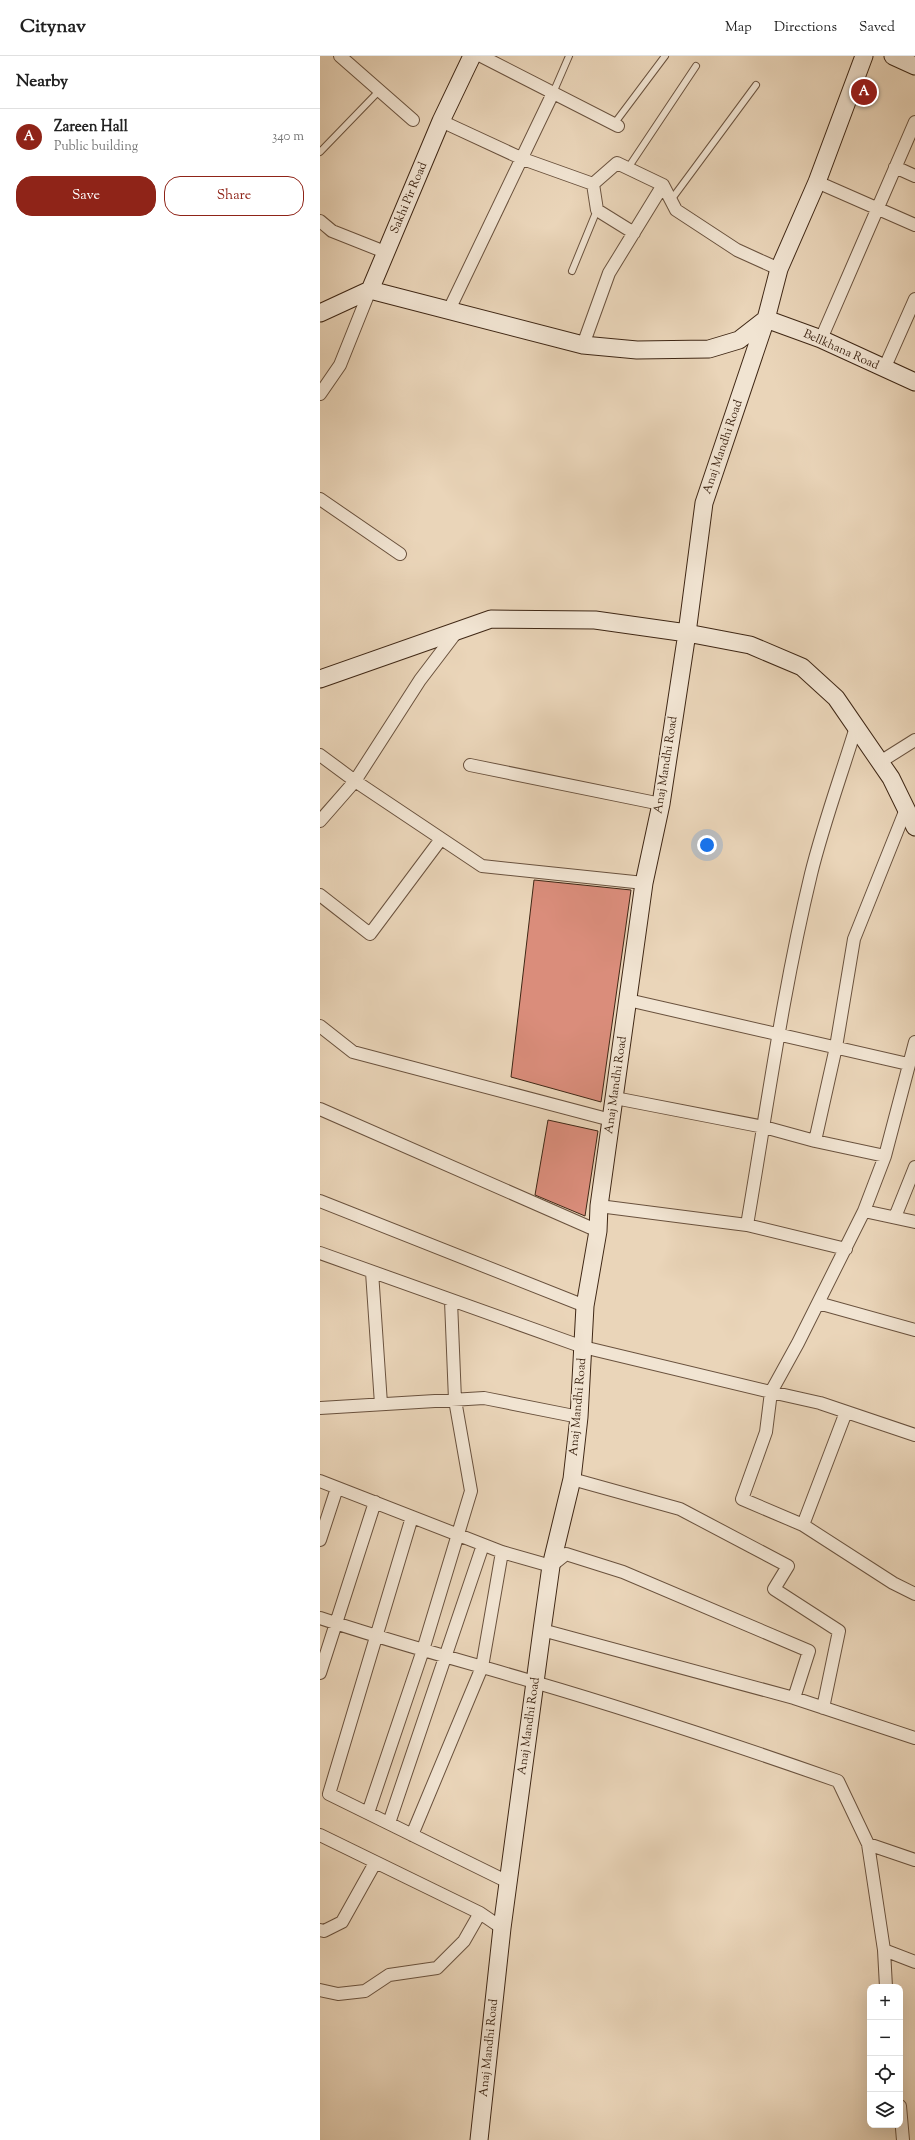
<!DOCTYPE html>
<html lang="en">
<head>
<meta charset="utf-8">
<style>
	body { margin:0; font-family:"Sorts Mill Goudy",serif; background:#f2f2f2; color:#222 }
	.controls { position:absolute; right:12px; bottom:12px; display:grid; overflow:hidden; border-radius:8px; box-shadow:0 4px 16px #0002 }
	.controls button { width:36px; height:36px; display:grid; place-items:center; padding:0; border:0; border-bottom:1px solid #e0e0e0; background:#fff; color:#222; font:20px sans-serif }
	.you { position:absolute; left:387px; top:789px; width:14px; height:14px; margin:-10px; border:3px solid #fff; border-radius:50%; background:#1a73e8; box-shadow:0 0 0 6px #1a73e833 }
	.badge { display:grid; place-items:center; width:26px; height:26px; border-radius:50%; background:#8f2418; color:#fff; font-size:13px; font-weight:700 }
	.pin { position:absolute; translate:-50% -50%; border:2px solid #fff; box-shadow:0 1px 4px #0006 }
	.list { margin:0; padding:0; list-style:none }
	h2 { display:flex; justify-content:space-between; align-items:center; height:52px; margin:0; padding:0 16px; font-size:17px }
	h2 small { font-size:13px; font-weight:400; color:#767676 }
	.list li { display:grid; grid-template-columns:26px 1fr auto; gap:12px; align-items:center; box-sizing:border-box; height:56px; padding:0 16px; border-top:1px solid #e0e0e0 }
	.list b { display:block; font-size:15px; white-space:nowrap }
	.list p { margin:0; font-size:13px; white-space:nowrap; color:#767676 }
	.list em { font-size:13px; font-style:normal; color:#767676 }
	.actions { display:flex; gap:8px; padding:12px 16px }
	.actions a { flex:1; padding:9px 0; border:1px solid #8f2418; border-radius:16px; text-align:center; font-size:14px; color:#8f2418 }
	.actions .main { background:#8f2418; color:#fff }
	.icon { flex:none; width:22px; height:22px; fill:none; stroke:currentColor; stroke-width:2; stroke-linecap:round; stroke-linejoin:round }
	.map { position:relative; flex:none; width:595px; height:2084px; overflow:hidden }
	header { display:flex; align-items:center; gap:24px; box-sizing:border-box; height:56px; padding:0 20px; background:#fff; border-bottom:1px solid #e0e0e0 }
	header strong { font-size:19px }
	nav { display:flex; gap:22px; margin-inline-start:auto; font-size:14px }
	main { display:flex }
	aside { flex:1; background:#fff }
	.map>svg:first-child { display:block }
	.building { fill:#da8d7b; stroke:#3f2715 }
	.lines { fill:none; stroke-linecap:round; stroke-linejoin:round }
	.lane-casing { stroke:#6a523e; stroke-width:8 }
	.street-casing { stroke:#6a523e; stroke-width:14 }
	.secondary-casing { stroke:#3f2715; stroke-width:19 }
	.lane { stroke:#f1e4d2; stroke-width:6 }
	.street { stroke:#f1e4d2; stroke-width:12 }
	.secondary { stroke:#f1e4d2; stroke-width:17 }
	.labels { text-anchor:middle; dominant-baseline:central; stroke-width:3.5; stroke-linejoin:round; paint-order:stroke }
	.street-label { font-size:12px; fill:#3f2715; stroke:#f1e4d2 }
</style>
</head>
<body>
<header>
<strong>Citynav</strong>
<nav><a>Map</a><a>Directions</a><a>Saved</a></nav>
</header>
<main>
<aside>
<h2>Nearby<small></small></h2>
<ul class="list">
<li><span class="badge">A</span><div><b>Zareen Hall</b><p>Public building</p></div><em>340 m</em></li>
</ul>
<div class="actions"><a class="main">Save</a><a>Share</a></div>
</aside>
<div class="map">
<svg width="595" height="2084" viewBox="0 0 595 2084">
	<rect width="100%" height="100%" fill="#ead5b9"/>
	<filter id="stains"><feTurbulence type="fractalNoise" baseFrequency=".005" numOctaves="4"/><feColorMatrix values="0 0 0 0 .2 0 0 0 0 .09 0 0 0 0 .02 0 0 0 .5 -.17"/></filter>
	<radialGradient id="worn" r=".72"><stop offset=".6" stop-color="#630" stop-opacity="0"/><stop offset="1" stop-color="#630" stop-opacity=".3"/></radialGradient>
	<!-- building -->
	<path class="building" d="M 214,824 L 311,834 L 281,1046 L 191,1021 Z
		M 228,1064 L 278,1075 L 265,1160 L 215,1139 Z"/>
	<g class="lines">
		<defs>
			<path id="lane" d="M 233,37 L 249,0
				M 294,68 L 345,0
				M 0,96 L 59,35
				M 308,112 L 376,10
				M 351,144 L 436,29
				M 252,215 L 277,154"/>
			<path id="street" d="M 20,0 L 93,64
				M 161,0 L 298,70
				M 121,65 L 203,103 L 273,128 L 297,107 L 343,129 L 356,154 L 417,194 L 459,213
				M 575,111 L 595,120
				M 497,126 L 595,169
				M 273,128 L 277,154 L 314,177
				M 0,165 L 12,175 L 65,196
				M 129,254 L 233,37
				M 501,283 L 595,66
				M 263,289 L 289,217 L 343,129
				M 564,313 L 595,243
				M 0,338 L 20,309 L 50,234
				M 0,443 L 80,498
				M 0,699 L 35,725 L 162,810 L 324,827
				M 560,706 L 595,684
				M 150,709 L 341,748
				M 0,765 L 35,725 L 100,624 L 138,574
				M 0,839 L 50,878 L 121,783
				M 308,944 L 588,1008
				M 0,970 L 33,996 L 291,1064
				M 595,986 L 565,1100 L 544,1155 L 595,1166
				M 295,1042 L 444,1071 L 495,1085 L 565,1100
				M 0,1053 L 278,1175
				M 495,1085 L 516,991 L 534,883 L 586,753
				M 0,1145 L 265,1250
				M 279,1150 L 427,1169
				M 575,1161 L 595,1111
				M 526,1193 L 427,1169 C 447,1052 463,934 491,818 C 503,769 521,720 536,671
				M 0,1197 L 263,1291 L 451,1336 L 478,1287 L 544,1155
				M 52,1216 L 61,1348
				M 498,1247 L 595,1274
				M 0,1352 L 164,1342 L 259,1361
				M 526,1356 L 483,1469 L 573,1527 L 595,1538
				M 252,1423 L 360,1453 L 468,1510 L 454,1533 L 519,1575 L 503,1652
				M 0,1425 L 182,1496 L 231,1510 L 246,1498 L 303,1516 L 489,1595 L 474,1642 L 595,1682
				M 92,1461 L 9,1738 L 188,1826
				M 483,1469 L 422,1443 L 446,1376 L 451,1336 L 500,1347 L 595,1379
				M 0,1484 L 17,1432
				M 0,1562 C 71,1586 143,1605 214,1626 C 317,1656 418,1690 518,1725 L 548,1788 L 564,1894 L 566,1931
				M 222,1574 L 474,1642
				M 0,1617 L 55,1446
				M 48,1757 L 103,1594 L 151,1435 L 135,1344 L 131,1245
				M 69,1767 L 163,1489
				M 0,1779 L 160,1857
				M 92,1779 L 162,1611 L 182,1496
				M 548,1788 L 595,1804
				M 0,1874 L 4,1875 L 22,1866 L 55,1807
				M 564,1894 L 595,1906
				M 0,1934 L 18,1938 L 45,1935 L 69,1919 L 117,1912 L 144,1885 L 160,1857 L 182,1872
				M 580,2050 L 583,2084"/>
			<path id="secondary" d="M 573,0 L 595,10
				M 50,234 L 263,289 L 317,294 L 389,293 L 419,284 L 446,263 L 501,283 L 595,326
				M 0,257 L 50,234 L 121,65 L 152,0
				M 0,623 L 171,563 L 275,564 L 367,577 L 430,589 L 482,611 L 516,642 L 571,722 L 595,771
				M 159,2084 L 182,1872 L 222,1574 L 231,1510 L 252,1423 L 259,1361 L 265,1250 L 278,1175 L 279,1150 L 324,827 L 341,748 L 367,577 L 384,447 L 446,263 L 459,213 L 497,126 L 544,0"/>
		</defs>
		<!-- lane casing -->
		<use href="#lane" class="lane-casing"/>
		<!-- street casing -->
		<use href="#street" class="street-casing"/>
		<!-- secondary casing -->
		<use href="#secondary" class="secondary-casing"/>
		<!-- lane -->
		<use href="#lane" class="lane"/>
		<!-- street -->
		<use href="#street" class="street"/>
		<!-- secondary -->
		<use href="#secondary" class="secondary"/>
	</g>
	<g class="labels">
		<!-- street labels -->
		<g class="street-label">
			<text transform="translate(89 142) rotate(-67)">Sakhi Pir Road</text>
			<text transform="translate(521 294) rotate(24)">Bellkhana Road</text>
			<text transform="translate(403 391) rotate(-71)">Anaj Mandhi Road</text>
			<text transform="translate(346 709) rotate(-81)">Anaj Mandhi Road</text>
			<text transform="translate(296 1029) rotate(-82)">Anaj Mandhi Road</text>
			<text transform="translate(258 1351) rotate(-85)">Anaj Mandhi Road</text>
			<text transform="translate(209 1670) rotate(-82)">Anaj Mandhi Road</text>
			<text transform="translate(169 1992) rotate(-84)">Anaj Mandhi Road</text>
		</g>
	</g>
	<rect width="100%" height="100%" filter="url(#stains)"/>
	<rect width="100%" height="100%" fill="url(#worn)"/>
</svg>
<div class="controls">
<button>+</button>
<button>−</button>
<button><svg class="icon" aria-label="locate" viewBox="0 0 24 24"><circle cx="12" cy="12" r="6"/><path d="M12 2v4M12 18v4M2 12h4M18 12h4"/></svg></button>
<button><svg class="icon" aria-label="layers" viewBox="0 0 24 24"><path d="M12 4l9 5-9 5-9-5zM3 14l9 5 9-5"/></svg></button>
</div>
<div class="you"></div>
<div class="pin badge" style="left:544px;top:36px">A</div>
</div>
</main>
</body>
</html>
